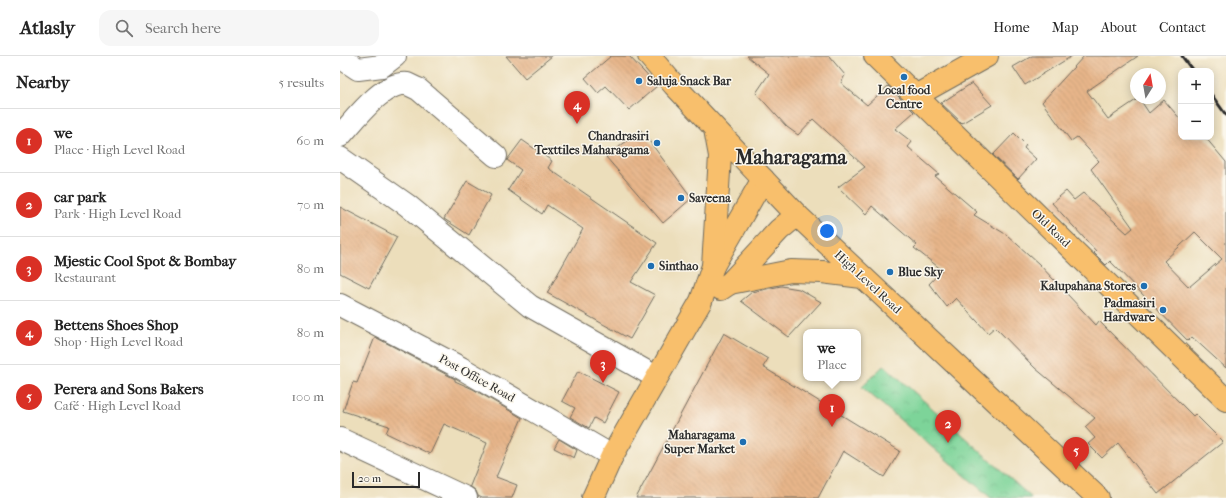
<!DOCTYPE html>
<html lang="en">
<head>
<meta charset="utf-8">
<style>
	body { margin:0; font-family:"IM FELL French Canon",serif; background:#f6f6f6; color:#222 }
	.controls { position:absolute; right:12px; top:12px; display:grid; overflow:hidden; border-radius:8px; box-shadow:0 2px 10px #0003 }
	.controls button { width:36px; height:36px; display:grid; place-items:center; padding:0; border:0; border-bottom:1px solid #e0e0e0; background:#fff; color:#222; font:20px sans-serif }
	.compass { position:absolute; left:790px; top:12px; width:36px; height:36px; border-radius:50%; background:#fff; box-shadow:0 2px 10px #0003; rotate:11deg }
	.scale { position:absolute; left:12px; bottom:10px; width:68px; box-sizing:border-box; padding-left:4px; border:2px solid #2b2b2b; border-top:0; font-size:11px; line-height:14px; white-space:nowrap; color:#2b2b2b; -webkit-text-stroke:3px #fbf7ec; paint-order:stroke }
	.you { position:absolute; left:487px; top:175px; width:14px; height:14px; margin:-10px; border:3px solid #fff; border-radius:50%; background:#1a73e8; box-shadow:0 0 0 6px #1a73e833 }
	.badge { display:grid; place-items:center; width:26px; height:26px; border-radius:50%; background:#d93025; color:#fff; font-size:13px; font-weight:700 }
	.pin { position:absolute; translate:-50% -33px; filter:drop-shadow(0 1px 2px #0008) }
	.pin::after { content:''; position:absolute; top:21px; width:14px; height:12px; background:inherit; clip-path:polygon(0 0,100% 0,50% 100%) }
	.popup { position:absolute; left:463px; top:273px; width:58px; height:52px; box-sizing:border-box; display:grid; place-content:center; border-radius:8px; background:#fff; filter:drop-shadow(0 1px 3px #0005); font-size:13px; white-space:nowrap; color:#767676 }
	.popup b { font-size:15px; color:#222 }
	.popup::after { content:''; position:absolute; left:50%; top:100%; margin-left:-8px; border:8px solid transparent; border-top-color:#fff }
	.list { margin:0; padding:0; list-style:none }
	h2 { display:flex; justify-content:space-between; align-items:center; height:52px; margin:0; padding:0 16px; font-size:17px }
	h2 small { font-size:13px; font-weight:400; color:#767676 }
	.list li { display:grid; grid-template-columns:26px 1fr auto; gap:12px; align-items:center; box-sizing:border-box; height:64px; padding:0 16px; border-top:1px solid #e0e0e0 }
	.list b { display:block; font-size:15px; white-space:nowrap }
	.list p { margin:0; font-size:13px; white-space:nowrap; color:#767676 }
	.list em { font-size:13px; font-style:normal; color:#767676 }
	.icon { flex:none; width:22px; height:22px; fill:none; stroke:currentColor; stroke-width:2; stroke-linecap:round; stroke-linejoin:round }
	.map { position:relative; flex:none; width:886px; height:442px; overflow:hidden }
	header { display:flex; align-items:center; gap:24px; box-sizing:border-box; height:56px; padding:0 20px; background:#fff; border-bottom:1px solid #e0e0e0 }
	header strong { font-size:19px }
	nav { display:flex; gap:22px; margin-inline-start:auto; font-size:14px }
	.search { width:280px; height:36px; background:#f6f6f6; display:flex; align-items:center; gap:10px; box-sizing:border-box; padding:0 14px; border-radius:12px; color:#767676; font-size:15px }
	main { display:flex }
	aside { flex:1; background:#fff }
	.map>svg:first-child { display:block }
	.park { fill:url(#park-crowns); stroke:#548062 }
	.building { fill:url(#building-back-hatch); fill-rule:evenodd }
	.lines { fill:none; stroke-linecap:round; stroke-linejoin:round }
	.minor-casing { stroke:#6f6a5d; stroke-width:24 }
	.major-casing { stroke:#6f6a5d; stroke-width:24 }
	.highway-casing { stroke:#6f6a5d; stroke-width:24 }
	.minor { stroke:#fff; stroke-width:22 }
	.major { stroke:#f8bf6c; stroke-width:22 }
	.highway { stroke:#f8bf6c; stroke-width:22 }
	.rail { stroke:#2b2b2b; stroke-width:3 }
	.poi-dot { fill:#1f6fb2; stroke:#fbf7ec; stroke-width:1.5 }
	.labels { text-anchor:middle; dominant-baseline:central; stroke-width:3; stroke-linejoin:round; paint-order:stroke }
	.poi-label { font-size:12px; font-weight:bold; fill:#2b2b2b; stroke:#fbf7ec; text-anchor:start }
	.street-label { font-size:12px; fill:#2b2b2b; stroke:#fbf7ec }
	.town-label { font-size:20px; font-weight:bold; fill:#2b2b2b; stroke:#fbf7ec }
</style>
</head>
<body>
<header>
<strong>Atlasly</strong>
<div class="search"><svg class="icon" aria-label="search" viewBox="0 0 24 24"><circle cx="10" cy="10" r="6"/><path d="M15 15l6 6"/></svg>Search here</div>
<nav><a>Home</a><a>Map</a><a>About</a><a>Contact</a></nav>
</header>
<main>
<aside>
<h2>Nearby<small>5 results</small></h2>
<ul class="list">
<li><span class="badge">1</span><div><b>we</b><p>Place · High Level Road</p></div><em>60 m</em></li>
<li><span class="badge">2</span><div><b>car park</b><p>Park · High Level Road</p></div><em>70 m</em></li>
<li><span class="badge">3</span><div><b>Mjestic Cool Spot &amp; Bombay</b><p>Restaurant</p></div><em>80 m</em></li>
<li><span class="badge">4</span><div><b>Bettens Shoes Shop</b><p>Shop · High Level Road</p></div><em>80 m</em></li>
<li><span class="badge">5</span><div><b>Perera and Sons Bakers</b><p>Café · High Level Road</p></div><em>100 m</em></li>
</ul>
</aside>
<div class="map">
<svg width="886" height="442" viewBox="0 0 886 442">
	<defs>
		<pattern id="park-crowns" width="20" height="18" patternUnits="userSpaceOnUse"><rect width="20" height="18" fill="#7dd499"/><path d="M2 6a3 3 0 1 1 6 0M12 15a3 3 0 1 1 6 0" fill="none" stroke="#6cb684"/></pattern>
		<pattern id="building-back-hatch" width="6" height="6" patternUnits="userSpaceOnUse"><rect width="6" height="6" fill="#e7b58a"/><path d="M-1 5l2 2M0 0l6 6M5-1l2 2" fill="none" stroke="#c69c77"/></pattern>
	</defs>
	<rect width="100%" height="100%" fill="#fbf7ec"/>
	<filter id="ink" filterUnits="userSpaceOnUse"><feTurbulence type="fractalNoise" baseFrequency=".025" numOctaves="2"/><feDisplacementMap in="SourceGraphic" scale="8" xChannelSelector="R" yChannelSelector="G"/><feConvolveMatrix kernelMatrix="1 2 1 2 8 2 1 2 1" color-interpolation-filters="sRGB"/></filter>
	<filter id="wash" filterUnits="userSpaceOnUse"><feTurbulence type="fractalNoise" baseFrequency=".012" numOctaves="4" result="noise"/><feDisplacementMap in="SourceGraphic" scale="16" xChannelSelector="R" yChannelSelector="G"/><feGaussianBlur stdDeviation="0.9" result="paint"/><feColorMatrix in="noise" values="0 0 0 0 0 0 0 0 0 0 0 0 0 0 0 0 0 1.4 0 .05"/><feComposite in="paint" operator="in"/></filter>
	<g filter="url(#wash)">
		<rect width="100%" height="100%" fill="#ecdebb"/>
		<!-- park -->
		<path class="park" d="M 544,309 L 692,442 L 651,442 L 522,331 Z"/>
		<g id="blocks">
			<!-- building -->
			<path class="building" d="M 166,0 L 212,0 L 185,22 Z
				M 271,0 L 289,0 L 317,30 L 289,54 L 266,30 L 258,37 L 245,22 Z
				M 407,0 L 489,0 L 505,19 L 501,27 L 527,49 L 548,30 L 574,56 L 555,73 L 572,86 L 568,91 L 599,118 L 595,120 L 637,156 L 634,159 L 667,179 L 699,208 L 756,269 L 759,265 L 853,360 L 855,358 L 883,386 L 818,438 L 778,387 L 762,402 L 748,388 L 755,382 L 745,371 L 755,362 L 695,312 L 655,271 L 648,277 L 616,242 L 607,251 L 589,228 L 602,214 L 574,192 L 577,189 L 532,150 L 526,158 L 498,131 L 525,111 L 473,63 L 458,79 L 447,71 L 416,37 L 429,18 Z
				M 692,0 L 732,0 L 685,29 L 673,11 Z
				M 744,0 L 798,0 L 747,35 L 768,63 L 799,42 L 809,57 L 824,44 L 841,64 L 841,81 L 865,81 L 886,106 L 886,312 L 852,281 L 848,285 L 770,205 L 766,209 L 754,197 L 756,195 L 712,147 L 726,135 L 734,144 L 743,137 L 787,177 L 793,172 L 751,113 L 759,105 L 737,81 L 731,85 L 702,46 ZM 855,176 L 882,203 L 849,231 L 824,205 Z
				M 632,27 L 652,49 L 622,67 L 601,47 Z
				M 301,74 L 352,142 L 323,167 L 266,101 Z
				M 674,77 L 686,89 L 684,92 L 696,103 L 678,123 L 653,99 Z
				M 182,84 L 212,105 L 208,112 L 317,187 L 291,226 L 315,239 L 290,283 L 207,237 L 243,173 L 207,149 L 202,158 L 168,134 L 181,114 L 167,104 Z
				M 127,125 L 151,139 L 129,179 L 104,163 Z
				M 0,151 L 57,181 L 29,232 L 0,217 Z
				M 441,230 L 459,233 L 481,246 L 449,281 L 401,245 L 412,236 Z
				M 384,277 L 428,303 L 423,311 L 560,395 L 544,421 L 503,395 L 478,442 L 296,442 Z
				M 35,281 L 115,323 L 115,325 L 133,333 L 182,362 L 156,421 L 177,429 L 172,442 L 142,442 L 138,440 L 136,435 L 130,430 L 147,387 L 104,368 L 90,398 L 46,377 L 49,370 L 3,355 L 13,326 L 17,327 Z
				M 238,315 L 279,336 L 263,367 L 254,362 L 249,372 L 230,361 L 235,352 L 222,345 Z
				M 219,383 L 237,394 L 234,402 L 214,392 Z"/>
		</g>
	</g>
	<g filter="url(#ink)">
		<use href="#blocks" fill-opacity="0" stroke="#6f6a5d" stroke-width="1"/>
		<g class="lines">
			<defs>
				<path id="minor" d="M 0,1 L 18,13 L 42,10 L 55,0
					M 0,80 C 14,65 43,25 67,28 C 70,29 75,32 78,33 L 156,100
					M 0,102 L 67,149 L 190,250 L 316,321
					M 0,249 L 121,312 L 272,400
					M 0,383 L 126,442"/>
				<path id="major" d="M 535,0 L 886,344
					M 577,39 L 647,0
					M 381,233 L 390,227 L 439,174 L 457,159
					M 253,442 L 272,400 L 361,245 L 373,210 L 423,123"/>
				<path id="highway" d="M 309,0 L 334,29 L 457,159 L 758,442
					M 373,210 L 380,100 L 375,73
					M 390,227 L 451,215 L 482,216 L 522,221"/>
			</defs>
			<!-- minor casing -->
			<use href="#minor" class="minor-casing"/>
			<!-- major casing -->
			<use href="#major" class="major-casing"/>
			<!-- highway casing -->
			<use href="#highway" class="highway-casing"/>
			<!-- minor -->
			<use href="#minor" class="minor"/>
			<!-- major -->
			<use href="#major" class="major"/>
			<!-- highway -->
			<use href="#highway" class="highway"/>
			<!-- rail -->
			<path class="rail" d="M 842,0 L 853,15
				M 871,38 L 886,59"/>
		</g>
	</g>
	<!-- markers -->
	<g class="poi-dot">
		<circle cx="564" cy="21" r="4"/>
		<circle cx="299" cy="25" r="4"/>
		<circle cx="317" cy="87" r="4"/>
		<circle cx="341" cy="142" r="4"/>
		<circle cx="311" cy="210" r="4"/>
		<circle cx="550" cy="216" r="4"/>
		<circle cx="804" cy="230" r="4"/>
		<circle cx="823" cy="254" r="4"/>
		<circle cx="403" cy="386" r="4"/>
	</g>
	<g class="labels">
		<!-- poi labels -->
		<g class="poi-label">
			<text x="307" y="25">Saluja Snack Bar</text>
			<text x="564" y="34" text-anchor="middle">Local food<tspan x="564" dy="14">Centre</tspan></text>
			<text x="309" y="80" text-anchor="end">Chandrasiri<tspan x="309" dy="14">Texttiles Maharagama</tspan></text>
			<text x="349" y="142">Saveena</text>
			<text x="319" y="210">Sinthao</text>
			<text x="558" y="216">Blue Sky</text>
			<text x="796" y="230" text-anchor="end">Kalupahana Stores</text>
			<text x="815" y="247" text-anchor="end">Padmasiri<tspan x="815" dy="14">Hardware</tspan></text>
			<text x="395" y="379" text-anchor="end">Maharagama<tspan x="395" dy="14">Super Market</tspan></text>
		</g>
		<!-- street labels -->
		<g class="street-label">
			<text transform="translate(711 172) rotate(44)">Old Road</text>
			<text transform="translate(528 226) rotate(43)">High Level Road</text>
			<text transform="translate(137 322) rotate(29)">Post Office Road</text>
		</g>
		<!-- town labels -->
		<g class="town-label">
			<text x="451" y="101">Maharagama</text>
		</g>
	</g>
</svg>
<div class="controls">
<button>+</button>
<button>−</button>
</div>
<svg class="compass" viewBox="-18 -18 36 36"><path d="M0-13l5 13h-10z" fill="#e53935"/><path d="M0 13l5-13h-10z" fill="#767676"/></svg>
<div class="scale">20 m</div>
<div class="you"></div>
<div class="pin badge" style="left:492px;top:371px">1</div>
<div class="popup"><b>we</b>Place</div>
<div class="pin badge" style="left:608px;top:387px">2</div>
<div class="pin badge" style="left:263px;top:327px">3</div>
<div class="pin badge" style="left:237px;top:68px">4</div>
<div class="pin badge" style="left:736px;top:414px">5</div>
</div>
</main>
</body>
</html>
